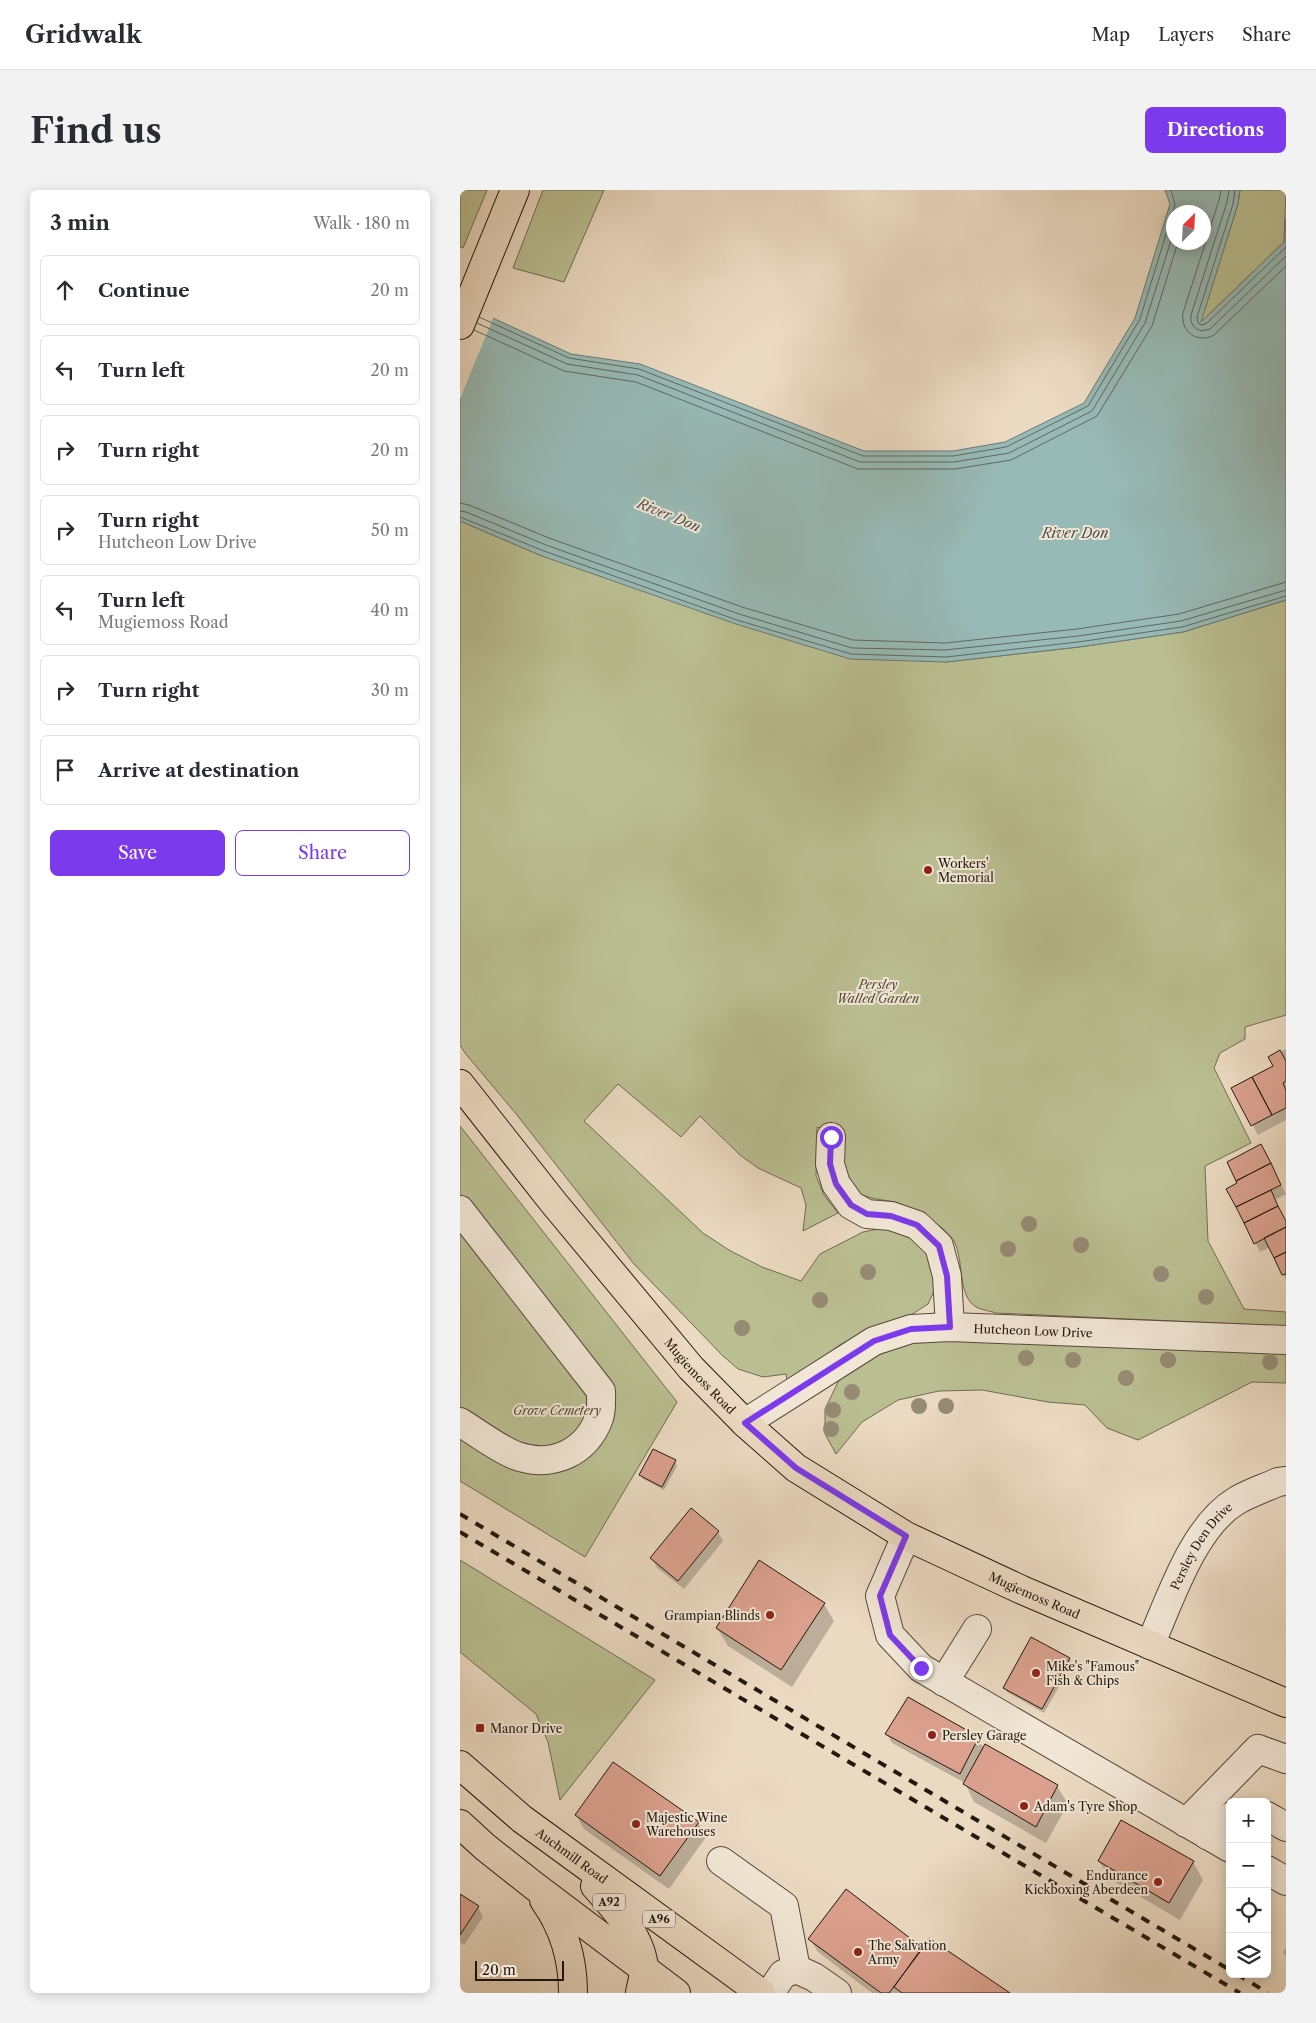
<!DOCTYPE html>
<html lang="en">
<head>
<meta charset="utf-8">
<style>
	body { margin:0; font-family:"Libre Caslon Text",serif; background:#f2f2f3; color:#2b2b33 }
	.controls { position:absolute; right:15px; bottom:15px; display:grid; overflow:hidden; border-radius:8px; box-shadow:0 2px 12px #0003 }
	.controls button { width:45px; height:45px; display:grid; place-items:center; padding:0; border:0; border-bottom:1px solid #e1e1e2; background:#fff; color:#2b2b33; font:25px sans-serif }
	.compass { position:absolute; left:706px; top:15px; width:45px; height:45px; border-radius:50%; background:#fff; box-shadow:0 2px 12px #0003; rotate:24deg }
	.scale { position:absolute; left:15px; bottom:12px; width:89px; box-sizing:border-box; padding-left:5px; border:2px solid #24180e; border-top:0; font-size:14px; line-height:18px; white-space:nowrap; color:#24180e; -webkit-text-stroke:4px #f2e7d7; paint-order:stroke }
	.stop { position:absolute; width:15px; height:15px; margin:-11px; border:4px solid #7c3aed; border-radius:50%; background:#fff }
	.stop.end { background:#7c3aed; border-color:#fff; box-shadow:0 1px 5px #0008 }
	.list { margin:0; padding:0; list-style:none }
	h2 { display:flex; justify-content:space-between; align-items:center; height:65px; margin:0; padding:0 20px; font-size:21px }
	h2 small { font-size:16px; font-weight:400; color:#7c7c81 }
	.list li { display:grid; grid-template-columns:32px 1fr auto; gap:15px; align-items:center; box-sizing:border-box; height:70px; margin:0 10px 10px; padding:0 10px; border:1px solid #e1e1e2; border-radius:8px }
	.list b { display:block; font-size:19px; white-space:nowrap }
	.list p { margin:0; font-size:16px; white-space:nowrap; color:#7c7c81 }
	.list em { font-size:16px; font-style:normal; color:#7c7c81 }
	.actions { display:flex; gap:10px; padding:15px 20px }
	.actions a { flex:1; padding:11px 0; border:1px solid #7c3aed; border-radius:8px; text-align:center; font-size:18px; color:#7c3aed }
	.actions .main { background:#7c3aed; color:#fff }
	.icon { flex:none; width:28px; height:28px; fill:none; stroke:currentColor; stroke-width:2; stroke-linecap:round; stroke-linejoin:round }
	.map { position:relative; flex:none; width:826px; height:1803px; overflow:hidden; border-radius:8px }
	header { display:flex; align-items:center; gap:30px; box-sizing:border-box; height:70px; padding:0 25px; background:#fff; border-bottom:1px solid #e1e1e2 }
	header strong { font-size:24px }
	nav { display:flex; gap:28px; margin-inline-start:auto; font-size:18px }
	.intro { display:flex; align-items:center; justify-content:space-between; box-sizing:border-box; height:120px; padding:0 30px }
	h1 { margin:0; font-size:35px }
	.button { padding:12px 22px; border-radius:8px; background:#7c3aed; color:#fff; font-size:18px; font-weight:700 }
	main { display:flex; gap:30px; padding:0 30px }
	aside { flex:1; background:#fff; border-radius:8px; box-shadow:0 2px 12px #0003 }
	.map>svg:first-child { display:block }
	.green { fill:#babf92; stroke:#6f6c50 }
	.water { fill:#98bab6; stroke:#6a7973; fill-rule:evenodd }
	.pier { fill:#ebdac2 }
	.shadow { fill:#0003 }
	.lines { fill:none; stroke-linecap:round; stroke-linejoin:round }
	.shore { stroke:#5e6962; stroke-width:1 }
	.building { fill:#dba18e; stroke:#24180e }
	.minor-casing { stroke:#56483b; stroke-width:30 }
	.major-casing { stroke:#24180e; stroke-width:30 }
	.minor { stroke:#f2e7d7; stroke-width:28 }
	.major { stroke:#ebdac2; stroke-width:28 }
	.rail { stroke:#24180e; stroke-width:4; stroke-dasharray:9 9; stroke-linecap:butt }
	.tree { fill:#968b75 }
	.route { stroke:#7c3aed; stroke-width:6 }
	.poi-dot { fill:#8f2418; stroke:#f2e7d7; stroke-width:2 }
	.labels { text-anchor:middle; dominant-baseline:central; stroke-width:4; stroke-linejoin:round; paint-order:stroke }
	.shield { fill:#f2e7d7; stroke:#62564a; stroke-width:1 }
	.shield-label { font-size:11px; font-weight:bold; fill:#24180e }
	.poi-label { font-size:12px; fill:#24180e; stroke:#f2e7d7; text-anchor:start }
	.park-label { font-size:12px; font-style:italic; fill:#514a36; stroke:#f2e7d7 }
	.street-label { font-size:12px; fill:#24180e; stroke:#f2e7d7 }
	.water-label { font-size:14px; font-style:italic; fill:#4d5149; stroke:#f2e7d7 }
</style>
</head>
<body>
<header>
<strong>Gridwalk</strong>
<nav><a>Map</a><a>Layers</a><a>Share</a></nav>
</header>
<div class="intro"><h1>Find us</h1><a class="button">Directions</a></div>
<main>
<aside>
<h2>3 min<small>Walk · 180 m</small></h2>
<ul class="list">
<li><svg class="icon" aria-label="ahead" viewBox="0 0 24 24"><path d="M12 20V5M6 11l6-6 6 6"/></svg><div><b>Continue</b></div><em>20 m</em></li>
<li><svg class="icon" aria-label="left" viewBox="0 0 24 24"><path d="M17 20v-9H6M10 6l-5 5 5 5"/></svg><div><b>Turn left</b></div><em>20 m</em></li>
<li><svg class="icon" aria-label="right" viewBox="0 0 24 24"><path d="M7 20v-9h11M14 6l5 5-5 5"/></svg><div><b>Turn right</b></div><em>20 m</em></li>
<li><svg class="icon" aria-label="right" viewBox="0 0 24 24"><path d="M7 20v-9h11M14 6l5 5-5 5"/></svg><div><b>Turn right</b><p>Hutcheon Low Drive</p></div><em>50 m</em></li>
<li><svg class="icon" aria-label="left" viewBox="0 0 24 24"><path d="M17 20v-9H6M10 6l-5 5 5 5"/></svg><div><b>Turn left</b><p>Mugiemoss Road</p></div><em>40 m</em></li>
<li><svg class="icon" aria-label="right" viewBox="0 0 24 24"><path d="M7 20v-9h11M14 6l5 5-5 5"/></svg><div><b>Turn right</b></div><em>30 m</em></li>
<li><svg class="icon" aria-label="arrive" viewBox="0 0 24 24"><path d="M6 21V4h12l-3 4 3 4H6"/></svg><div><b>Arrive at destination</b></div></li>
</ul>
<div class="actions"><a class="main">Save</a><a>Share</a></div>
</aside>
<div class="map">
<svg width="826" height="1803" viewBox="0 0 826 1803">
	<rect width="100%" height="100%" fill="#ebdac2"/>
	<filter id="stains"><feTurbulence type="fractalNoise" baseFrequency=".004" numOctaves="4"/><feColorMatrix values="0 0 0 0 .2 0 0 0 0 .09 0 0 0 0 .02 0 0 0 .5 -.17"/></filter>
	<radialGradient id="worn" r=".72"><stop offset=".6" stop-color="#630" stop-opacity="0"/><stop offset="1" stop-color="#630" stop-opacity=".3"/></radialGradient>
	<!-- green -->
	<path class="green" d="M 0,0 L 27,0 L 3,58 L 0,57 Z
		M 83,0 L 144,0 L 104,92 L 53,78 Z
		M 780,0 L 826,0 L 824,52 L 740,133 L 778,14 Z
		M 0,331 L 82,366 L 486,472 L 619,457 L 723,442 L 826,410 L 826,825 L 785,837 L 785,849 L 760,863 L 754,878 L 791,953 L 745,976 L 748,1051 L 784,1119 L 826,1122 L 826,1136 L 536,1123 C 530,1121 523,1120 518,1118 C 495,1107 506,1067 492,1048 C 480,1033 456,1020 438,1013 C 421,1008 400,1011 390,993 C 382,978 382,961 381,944 L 357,937 L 356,986 L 364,1005 L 378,1023 L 343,1041 L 346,1015 L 341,998 L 298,978 L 280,965 L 240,926 L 221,947 L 158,894 L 124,931 L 243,1043 L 269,1060 L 302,1077 L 341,1091 L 360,1064 L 403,1042 L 423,1038 L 443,1043 L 461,1053 L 474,1069 L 475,1099 L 468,1114 L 451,1125 L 407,1140 L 378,1156 L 345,1182 L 327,1190 L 326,1184 L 303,1187 L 278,1179 L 262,1165 L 174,1074 L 57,925 L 5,863 L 0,855 Z
		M 0,936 L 217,1212 L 125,1367 L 0,1291 Z
		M 490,1148 L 826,1163 L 826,1193 L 792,1192 L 678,1250 L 647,1238 L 625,1215 L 588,1212 L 522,1200 L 479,1201 L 438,1210 L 402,1232 L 376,1264 L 365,1244 L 365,1219 L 379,1190 L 418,1165 L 453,1153 Z
		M 0,1370 L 195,1490 L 100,1610 L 88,1552 L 76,1524 L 0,1462 Z"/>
	<!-- water -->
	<path class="water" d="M 705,0 L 780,0 L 778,14 L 741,132 L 824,52 L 826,28 L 826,410 L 723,442 L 619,457 L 486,472 L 390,469 L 276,434 L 82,366 L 0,331 L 0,113 L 111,164 L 180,174 L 404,261 L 493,261 L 545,252 L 624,213 L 675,128 L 710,14 ZM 714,22 L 744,22 L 744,52 L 714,52 Z"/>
	<!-- pier -->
	<path class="pier" d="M 0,111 L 34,126 L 0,209 Z"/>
	<!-- shadow -->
	<path class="shadow" d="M 826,859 L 826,930 L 798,945 L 773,898 L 815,876 L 810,867 Z
		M 806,965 L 826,1004 L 815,1010 L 826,1032 L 826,1090 L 810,1057 L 800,1062 L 768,999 L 779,994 Z
		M 215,1271 L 217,1276 L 204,1300 L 183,1289 L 181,1285 Z
		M 258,1342 L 263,1351 L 224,1399 L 197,1378 L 192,1368 Z
		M 364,1414 L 374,1431 L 332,1497 L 268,1456 L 257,1438 Z
		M 609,1469 L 612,1474 L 584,1523 L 547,1502 L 544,1498 Z
		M 427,1544 L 518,1548 L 524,1559 L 597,1596 L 608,1614 L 586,1653 L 514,1612 L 505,1593 L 432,1553 Z
		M 116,1625 L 238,1633 L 246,1647 L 209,1699 L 124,1639 Z
		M 639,1671 L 733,1672 L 743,1690 L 720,1730 L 650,1689 Z
		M 0,1705 L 18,1717 L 23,1727 L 4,1755 L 0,1752 Z
		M 350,1749 L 464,1760 L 547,1803 L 412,1803 L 358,1762 Z
		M 826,1757 L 826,1767 L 823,1762 Z"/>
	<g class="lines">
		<!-- shore -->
		<path class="shore" d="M 761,0 L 759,10 L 723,123 C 720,142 738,154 754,145 L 826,76
			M 769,0 L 767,12 L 731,125 C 730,134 734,139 742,141 L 750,139 L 826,66
			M 775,0 L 773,14 L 737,127 L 738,133 L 742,135 L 747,133 L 826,57
			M 19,127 L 109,168 L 179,179 L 403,266 L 493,266 L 546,257 L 628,216 L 680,129 L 715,15 L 711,0
			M 17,133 L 107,174 L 178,185 L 400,272 L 494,272 L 549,263 L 632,221 L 685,133 L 714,41
			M 14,140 L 104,181 L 176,192 L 398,279 L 495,279 L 551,270 L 637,226 L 692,136 L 718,52
			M 0,313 L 9,315 L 89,348 L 282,417 L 393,450 L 485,453 L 617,439 L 719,424 L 826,392
			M 0,321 L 6,322 L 86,355 L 279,424 L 392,458 L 485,460 L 618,446 L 721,431 L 826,400
			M 0,327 L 84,361 L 277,430 L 391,464 L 486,467 L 618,452 L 722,437 L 826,406"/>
	</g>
	<!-- building -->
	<path class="building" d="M 820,860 L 826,871 L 826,891 L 823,893 L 826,900 L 826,918 L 812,925 L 792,887 L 813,876 L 808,867 Z
		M 792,887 L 812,925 L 791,936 L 771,898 Z
		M 801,954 L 811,973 L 776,991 L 767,972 Z
		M 811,973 L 821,995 L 776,1017 L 766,999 L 777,993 L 776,991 Z
		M 811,1000 L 818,1016 L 784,1033 L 776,1017 Z
		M 818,1016 L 826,1031 L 826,1037 L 794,1054 L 784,1033 Z
		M 826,1037 L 826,1062 L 814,1068 L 804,1048 Z
		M 826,1062 L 826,1084 L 822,1085 L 814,1068 Z
		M 193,1259 L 216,1270 L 202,1297 L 179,1285 Z
		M 231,1318 L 259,1341 L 218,1391 L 190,1368 Z
		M 299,1370 L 365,1413 L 321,1480 L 256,1438 Z
		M 571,1447 L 610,1468 L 582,1519 L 543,1498 Z
		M 448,1507 L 519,1547 L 500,1584 L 425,1544 Z
		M 525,1554 L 598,1595 L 576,1637 L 503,1594 Z
		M 153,1572 L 239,1632 L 200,1686 L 115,1625 Z
		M 661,1630 L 734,1671 L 709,1713 L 638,1671 Z
		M 386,1699 L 463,1758 L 429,1803 L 421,1803 L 348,1749 Z
		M 0,1704 L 19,1716 L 0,1745 Z
		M 469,1748 L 550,1803 L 442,1803 L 434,1797 Z"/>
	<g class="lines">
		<defs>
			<g id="minor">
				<path d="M 371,947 L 370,974 L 376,994 L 391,1015 L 407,1024 L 431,1026 L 457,1035 L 479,1056 L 487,1086 L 490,1137"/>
				<path d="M 0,1020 L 141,1201 C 141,1209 142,1220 139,1228 C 126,1263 92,1278 57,1266 C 40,1260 16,1242 0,1232"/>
				<path id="s1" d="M 285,1233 L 414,1151 L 451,1139 L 490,1137 L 826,1150"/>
				<path d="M 446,1346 L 420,1406 L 430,1445 L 461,1478 L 770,1658"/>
				<path id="s2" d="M 690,1455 C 710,1410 733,1337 776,1311 C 789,1303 805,1298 818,1292 L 826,1291"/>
				<path d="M 484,1492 L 517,1439"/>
				<path d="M 807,1626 L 826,1637"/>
				<path d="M 726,1633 L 798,1559 L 826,1569"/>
				<path d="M 747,1645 L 770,1627"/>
				<path d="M 261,1671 L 324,1716 L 336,1779"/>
				<path d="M 807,1680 L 826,1691"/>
				<path d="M 310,1803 L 323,1784 L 336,1779 L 354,1787 L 377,1803"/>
			</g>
			<g id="major">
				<path d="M 0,135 L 55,0"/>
				<path id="s3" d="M 0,894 L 93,1012 L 231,1178 L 285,1233 L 336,1278 L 446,1346 L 562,1400 L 826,1513"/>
				<path id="s4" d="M 0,1575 L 62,1629 L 301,1803"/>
				<path d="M 0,1634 L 25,1657 L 73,1695 L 216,1803"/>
				<path d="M 135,1696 C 154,1718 183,1748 184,1780 C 184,1787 181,1796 180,1803"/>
				<path d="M 84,1710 C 104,1738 113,1769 113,1803"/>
			</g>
		</defs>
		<!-- minor casing -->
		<use href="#minor" class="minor-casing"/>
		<!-- major casing -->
		<use href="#major" class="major-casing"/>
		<!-- minor -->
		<use href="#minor" class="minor"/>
		<!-- major -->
		<use href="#major" class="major"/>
		<!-- rail -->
		<path class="rail" d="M 0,1324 L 770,1780
			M 0,1342 L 780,1803
			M 777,1784 L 808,1803"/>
	</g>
	<!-- trees -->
	<g class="tree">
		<circle cx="422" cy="804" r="8"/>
		<circle cx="569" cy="1034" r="8"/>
		<circle cx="621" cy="1055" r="8"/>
		<circle cx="548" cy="1059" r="8"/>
		<circle cx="408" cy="1082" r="8"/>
		<circle cx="701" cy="1084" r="8"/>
		<circle cx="746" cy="1107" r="8"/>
		<circle cx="360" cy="1110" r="8"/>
		<circle cx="282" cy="1138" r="8"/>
		<circle cx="566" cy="1168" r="8"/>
		<circle cx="613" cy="1170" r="8"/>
		<circle cx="708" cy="1170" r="8"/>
		<circle cx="810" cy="1172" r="8"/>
		<circle cx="666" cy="1188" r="8"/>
		<circle cx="392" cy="1202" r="8"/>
		<circle cx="459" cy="1216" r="8"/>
		<circle cx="486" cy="1216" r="8"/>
		<circle cx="373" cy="1220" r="8"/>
		<circle cx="371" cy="1239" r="8"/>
	</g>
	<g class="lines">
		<!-- route -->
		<path class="route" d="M 371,947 L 370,974 L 376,994 L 391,1015 L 407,1024 L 431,1026 L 457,1035 L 479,1056 L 487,1086 L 490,1137 L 451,1139 L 414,1151 L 285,1233 L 336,1278 L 446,1346 L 420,1406 L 430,1445 L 461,1478"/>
	</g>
	<!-- markers -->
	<g class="poi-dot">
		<circle cx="468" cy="680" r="5"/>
		<circle cx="310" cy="1425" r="5"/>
		<circle cx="576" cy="1483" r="5"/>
		<rect x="15" y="1533" width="10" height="10" rx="2.5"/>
		<circle cx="472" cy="1545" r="5"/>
		<circle cx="564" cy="1616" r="5"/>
		<circle cx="176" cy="1634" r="5"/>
		<circle cx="698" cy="1692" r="5"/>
		<circle cx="398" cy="1762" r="5"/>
	</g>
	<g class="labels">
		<!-- shield labels -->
		<g class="shield">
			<rect x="133" y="1703.5" width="32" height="17" rx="4"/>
			<rect x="183" y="1720.5" width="32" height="17" rx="4"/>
		</g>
		<g class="shield-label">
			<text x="149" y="1712">A92</text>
			<text x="199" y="1729">A96</text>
		</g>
		<!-- poi labels -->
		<g class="poi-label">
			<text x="478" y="673">Workers'<tspan x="478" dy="14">Memorial</tspan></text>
			<text x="300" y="1425" text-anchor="end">Grampian Blinds</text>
			<text x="586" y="1476">Mike's "Famous"<tspan x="586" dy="14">Fish &amp; Chips</tspan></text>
			<text x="30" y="1538">Manor Drive</text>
			<text x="482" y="1545">Persley Garage</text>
			<text x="574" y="1616">Adam's Tyre Shop</text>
			<text x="186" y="1627">Majestic Wine<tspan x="186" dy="14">Warehouses</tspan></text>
			<text x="688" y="1685" text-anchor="end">Endurance<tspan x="688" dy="14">Kickboxing Aberdeen</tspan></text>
			<text x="408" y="1755">The Salvation<tspan x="408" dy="14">Army</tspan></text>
		</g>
		<!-- park labels -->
		<g class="park-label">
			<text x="418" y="794">Persley<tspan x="418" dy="14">Walled Garden</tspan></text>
			<text x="97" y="1220">Grove Cemetery</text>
		</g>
		<!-- street labels -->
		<g class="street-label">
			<text stroke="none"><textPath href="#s1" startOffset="314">Hutcheon Low Drive</textPath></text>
			<text stroke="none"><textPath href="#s3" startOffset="378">Mugiemoss Road</textPath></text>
			<text stroke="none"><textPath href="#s2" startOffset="112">Persley Den Drive</textPath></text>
			<text stroke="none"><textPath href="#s3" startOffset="782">Mugiemoss Road</textPath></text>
			<text stroke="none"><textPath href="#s4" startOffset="144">Auchmill Road</textPath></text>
		</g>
		<!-- water labels -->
		<g class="water-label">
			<text transform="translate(209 325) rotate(22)">River Don</text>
			<text x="615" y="343">River Don</text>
		</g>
	</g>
	<rect width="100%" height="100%" filter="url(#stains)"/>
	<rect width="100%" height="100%" fill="url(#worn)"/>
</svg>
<div class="controls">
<button>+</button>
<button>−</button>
<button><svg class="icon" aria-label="locate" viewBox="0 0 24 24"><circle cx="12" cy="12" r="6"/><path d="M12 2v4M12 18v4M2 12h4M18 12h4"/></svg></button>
<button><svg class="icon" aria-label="layers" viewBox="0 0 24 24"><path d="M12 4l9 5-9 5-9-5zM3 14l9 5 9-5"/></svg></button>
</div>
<svg class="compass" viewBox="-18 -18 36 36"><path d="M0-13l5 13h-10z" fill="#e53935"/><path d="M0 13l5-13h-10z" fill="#7c7c81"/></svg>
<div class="scale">20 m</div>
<div class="stop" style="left:371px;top:947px"></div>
<div class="stop end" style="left:461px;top:1478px"></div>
</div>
</main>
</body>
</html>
